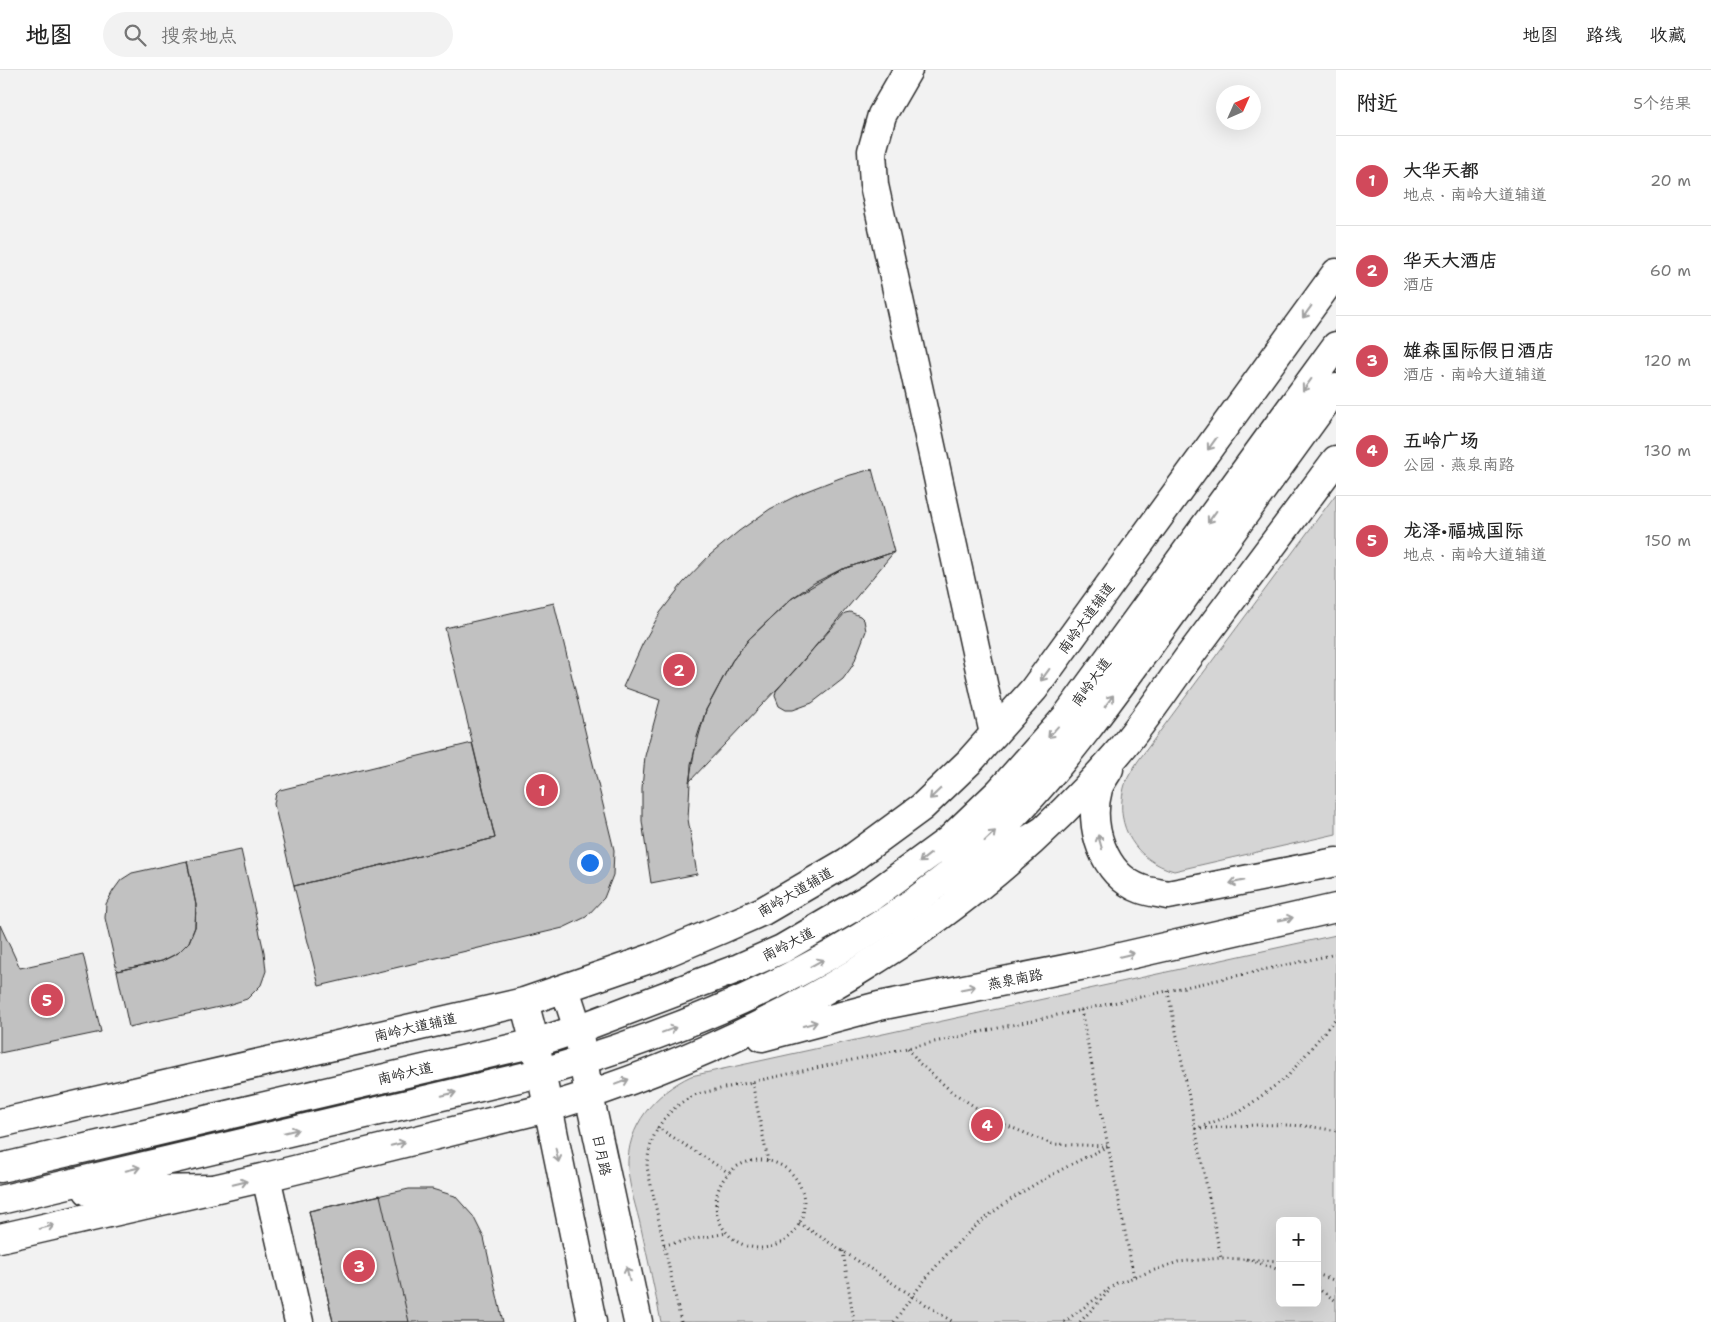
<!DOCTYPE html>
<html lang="zh">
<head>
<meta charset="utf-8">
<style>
	body { margin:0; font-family:"Shantell Sans","LXGW WenKai TC",sans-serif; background:#f2f2f2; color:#222 }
	.controls { position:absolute; right:15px; bottom:15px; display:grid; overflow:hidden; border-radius:8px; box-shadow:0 5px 20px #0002 }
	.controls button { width:45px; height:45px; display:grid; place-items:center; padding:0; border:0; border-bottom:1px solid #e0e0e0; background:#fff; color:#222; font:25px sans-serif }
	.compass { position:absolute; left:1216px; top:15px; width:45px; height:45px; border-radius:50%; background:#fff; box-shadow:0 5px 20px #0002; rotate:45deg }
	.you { position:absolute; left:589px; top:792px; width:18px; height:18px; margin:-12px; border:4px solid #fff; border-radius:50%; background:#1a73e8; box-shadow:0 0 0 8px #1a73e833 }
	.badge { display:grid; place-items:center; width:32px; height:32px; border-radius:50%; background:#d1495b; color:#fff; font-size:16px; font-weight:700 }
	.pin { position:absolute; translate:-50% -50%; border:2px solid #fff; box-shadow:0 1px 5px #0006 }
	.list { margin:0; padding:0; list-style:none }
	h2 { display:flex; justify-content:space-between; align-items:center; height:65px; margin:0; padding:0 20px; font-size:21px }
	h2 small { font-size:16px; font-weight:400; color:#767676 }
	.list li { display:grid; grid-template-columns:32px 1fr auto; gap:15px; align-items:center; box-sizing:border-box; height:90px; padding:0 20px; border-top:1px solid #e0e0e0 }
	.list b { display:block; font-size:19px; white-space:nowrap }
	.list p { margin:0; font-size:16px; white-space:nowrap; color:#767676 }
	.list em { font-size:16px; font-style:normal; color:#767676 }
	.icon { flex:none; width:28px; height:28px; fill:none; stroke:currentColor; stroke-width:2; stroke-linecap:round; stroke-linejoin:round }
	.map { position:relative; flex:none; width:1336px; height:1252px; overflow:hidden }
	header { display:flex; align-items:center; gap:30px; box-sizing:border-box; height:70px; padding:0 25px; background:#fff; border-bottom:1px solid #e0e0e0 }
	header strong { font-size:24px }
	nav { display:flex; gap:28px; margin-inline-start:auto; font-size:18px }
	.search { width:350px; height:45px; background:#f2f2f2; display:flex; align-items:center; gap:12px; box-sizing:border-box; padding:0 18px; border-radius:28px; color:#767676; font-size:19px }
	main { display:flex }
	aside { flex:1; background:#fff }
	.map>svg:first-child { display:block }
	.green { fill:#d5d5d5; stroke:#808080; fill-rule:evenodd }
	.building { fill:#c1c1c1; stroke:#2b2b2b }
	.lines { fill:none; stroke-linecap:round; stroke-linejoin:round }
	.minor-casing { stroke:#2b2b2b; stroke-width:31 }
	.major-casing { stroke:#2b2b2b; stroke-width:31 }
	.highway-casing { stroke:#2b2b2b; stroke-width:31 }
	.path { stroke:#2b2b2b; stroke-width:3; stroke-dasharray:1 4; stroke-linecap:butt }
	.minor { stroke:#fff; stroke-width:28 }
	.major { stroke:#fff; stroke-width:28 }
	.highway { stroke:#fff; stroke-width:28 }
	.oneway { stroke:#a0a0a0 }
	.labels { text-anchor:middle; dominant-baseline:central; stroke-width:5; stroke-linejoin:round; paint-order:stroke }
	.street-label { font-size:14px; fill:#2b2b2b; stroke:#fff }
</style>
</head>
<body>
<header>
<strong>地图</strong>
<div class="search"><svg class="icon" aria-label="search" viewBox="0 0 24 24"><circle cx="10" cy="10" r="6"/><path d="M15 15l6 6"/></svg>搜索地点</div>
<nav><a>地图</a><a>路线</a><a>收藏</a></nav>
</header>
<main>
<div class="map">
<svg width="1336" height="1252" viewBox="0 0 1336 1252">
	<rect width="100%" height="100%" fill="#f2f2f2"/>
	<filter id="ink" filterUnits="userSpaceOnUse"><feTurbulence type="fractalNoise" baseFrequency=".02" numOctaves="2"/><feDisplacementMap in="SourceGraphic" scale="10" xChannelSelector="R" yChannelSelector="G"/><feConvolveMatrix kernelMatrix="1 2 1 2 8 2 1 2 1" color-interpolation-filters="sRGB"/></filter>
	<g filter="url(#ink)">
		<!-- green -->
		<path class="green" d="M 1336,424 L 1336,764 L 1174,801 C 1137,791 1114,757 1124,718 C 1126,709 1133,699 1138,691 Z
			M 1336,865 L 1336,1252 L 661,1252 C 655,1221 648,1190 641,1158 C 637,1139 629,1118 628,1098 C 626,1056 655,1023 691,1006 ZM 1280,1151 L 1317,1151 L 1317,1233 L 1280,1233 Z"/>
		<!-- building -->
		<path class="building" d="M 872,399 L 894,482 L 840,500 L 791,529 L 749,569 L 732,591 L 706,640 L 691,694 L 688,749 L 697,804 L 651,813 L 642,751 L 642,718 L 645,686 L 660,630 L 623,617 L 642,575 L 660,543 L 683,513 L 710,485 L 739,461 L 770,439 L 804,422 L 840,408 Z
			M 894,482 L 797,598 L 689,712 L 697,667 L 706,640 L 732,591 L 749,569 L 791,529 L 814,513 L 840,500 Z
			M 554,533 L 614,780 L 613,805 L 604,828 L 586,847 L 563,858 L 319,916 L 294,816 L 495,768 L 445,558 Z
			M 850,542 L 860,546 L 864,550 L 866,561 L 853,595 L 843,609 L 812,633 L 793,640 L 786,640 L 779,636 L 775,626 L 776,621 L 845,543 Z
			M 472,673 L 495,768 L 294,816 L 274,734 L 276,724 L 280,720 Z
			M 241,780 L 264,882 L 266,901 L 261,915 L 247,929 L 228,935 L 129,957 L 117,901 L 162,891 L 178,883 L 189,872 L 195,857 L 196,835 L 187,791 Z
			M 187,791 L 196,835 L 195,857 L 189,872 L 178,883 L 162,891 L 117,901 L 105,848 L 106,834 L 113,821 L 121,810 L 132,803 Z
			M 0,855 L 20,898 L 83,884 L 101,962 L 0,983 Z
			M 409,1119 L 432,1119 L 455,1126 L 473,1146 L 484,1168 L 503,1252 L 333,1252 L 309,1141 Z
			M 380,1125 L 409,1252 L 333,1252 L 309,1141 Z"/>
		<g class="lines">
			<defs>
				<path id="minor" d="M 908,0 L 882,45 L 872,81 L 874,115 L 994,664
					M 266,1107 L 299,1252"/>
				<path id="major" d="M 1109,699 C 1106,705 1100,712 1098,719 C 1088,756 1103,805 1141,819 C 1149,822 1159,823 1168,825 L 1336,792
					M 565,919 L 578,959 L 589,1025 L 638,1252
					M 524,932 L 535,973 L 592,1252
					M 762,967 L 879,936 L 1085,895 L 1336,838
					M 0,1053 L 524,932 L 658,886 L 722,859 L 763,841 L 847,792 L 922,737 L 969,692 L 1034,619 L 1336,203
					M 0,1168 L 266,1107 L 547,1038 C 763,973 967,857 1116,685 C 1142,655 1165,620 1188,588 C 1238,522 1287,456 1336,390"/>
				<path id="highway" d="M 954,815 L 1041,762
					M 0,1098 L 535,973 L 578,959 L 739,898 L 782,879 L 871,827 L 949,770 L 999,722 L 1066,647 L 1336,276
					M 88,1121 L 212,1119
					M 0,1130 L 540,1003 C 715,952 893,874 1020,739 C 1073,682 1118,618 1164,555 C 1221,476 1279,397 1336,318"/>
			</defs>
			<!-- minor casing -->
			<use href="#minor" class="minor-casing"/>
			<!-- major casing -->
			<use href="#major" class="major-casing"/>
			<!-- highway casing -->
			<use href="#highway" class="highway-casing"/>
			<!-- path -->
			<path class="path" d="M 1168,921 L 1221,1188
				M 1081,940 L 1134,1207
				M 908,978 L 920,994 L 951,1021 L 998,1052 L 1052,1074 L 1107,1076
				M 752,1012 L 768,1091
				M 657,1057 L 729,1103
				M 1195,1059 L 1240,1042 L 1288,1006 L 1336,948
				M 1201,1059 C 1247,1055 1291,1051 1336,1061
				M716 1134a44 44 0 1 1 88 0a44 44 0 1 1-88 0Z
				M 799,1153 L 953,1252
				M 664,1175 L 727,1163
				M 843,1181 L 854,1252
				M 1246,1189 L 1280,1200
				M 1317,1204 L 1336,1211
				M 1317,1218 L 1336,1231
				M 681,1252 L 647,1097 C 649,1063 666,1038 697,1024 L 1336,884
				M 894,1252 C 920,1214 950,1176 987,1147 C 1023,1118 1066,1097 1108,1076
				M 1064,1252 L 1117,1213 L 1178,1192 L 1221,1188 L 1280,1191
				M 1080,1252 L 1110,1220"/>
			<!-- minor -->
			<use href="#minor" class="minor"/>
			<!-- major -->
			<use href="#major" class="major"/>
			<!-- highway -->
			<use href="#highway" class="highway"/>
		</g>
		<!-- one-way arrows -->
		<defs><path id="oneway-shaft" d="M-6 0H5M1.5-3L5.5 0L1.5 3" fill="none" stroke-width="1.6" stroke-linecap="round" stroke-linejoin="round" transform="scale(1.25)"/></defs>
		<g class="oneway">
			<use href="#oneway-shaft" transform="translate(1307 242) rotate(126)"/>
			<use href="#oneway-shaft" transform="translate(1307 315) rotate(126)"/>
			<use href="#oneway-shaft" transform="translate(1212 374) rotate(126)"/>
			<use href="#oneway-shaft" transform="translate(1212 447) rotate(126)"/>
			<use href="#oneway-shaft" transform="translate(1045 605) rotate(126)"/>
			<use href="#oneway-shaft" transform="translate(1109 631) rotate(-54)"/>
			<use href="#oneway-shaft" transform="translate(1053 662) rotate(132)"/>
			<use href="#oneway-shaft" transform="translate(935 724) rotate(136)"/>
			<use href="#oneway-shaft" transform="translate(990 766) rotate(-43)"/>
			<use href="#oneway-shaft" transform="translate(1100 772) rotate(-106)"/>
			<use href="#oneway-shaft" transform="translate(925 788) rotate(142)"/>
			<use href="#oneway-shaft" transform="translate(1237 812) rotate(169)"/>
			<use href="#oneway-shaft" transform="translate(1286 849) rotate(-12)"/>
			<use href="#oneway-shaft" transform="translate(1127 885) rotate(-13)"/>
			<use href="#oneway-shaft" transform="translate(817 893) rotate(-29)"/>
			<use href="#oneway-shaft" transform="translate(968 918) rotate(-11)"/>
			<use href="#oneway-shaft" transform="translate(810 954) rotate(-15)"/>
			<use href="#oneway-shaft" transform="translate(669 960) rotate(-20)"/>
			<use href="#oneway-shaft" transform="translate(622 1012) rotate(-21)"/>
			<use href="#oneway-shaft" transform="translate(449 1024) rotate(-13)"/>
			<use href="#oneway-shaft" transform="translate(291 1061) rotate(-13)"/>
			<use href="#oneway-shaft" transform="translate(398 1074) rotate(-14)"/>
			<use href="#oneway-shaft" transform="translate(557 1085) rotate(78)"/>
			<use href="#oneway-shaft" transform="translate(133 1099) rotate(-13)"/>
			<use href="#oneway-shaft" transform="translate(240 1113) rotate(-13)"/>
			<use href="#oneway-shaft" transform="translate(47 1157) rotate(-13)"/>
			<use href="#oneway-shaft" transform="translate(628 1204) rotate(-102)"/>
		</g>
	</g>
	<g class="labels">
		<!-- street labels -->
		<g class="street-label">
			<text transform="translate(1086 548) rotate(-54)">南岭大道辅道</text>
			<text transform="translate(1091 612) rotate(-54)">南岭大道</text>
			<text transform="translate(795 822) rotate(-30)">南岭大道辅道</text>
			<text transform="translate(788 874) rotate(-27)">南岭大道</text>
			<text transform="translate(1015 909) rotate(-11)">燕泉南路</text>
			<text transform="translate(415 957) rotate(-13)">南岭大道辅道</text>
			<text transform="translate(405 1003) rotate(-13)">南岭大道</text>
			<text transform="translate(602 1085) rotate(78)">日月路</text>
		</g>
	</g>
</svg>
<div class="controls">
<button>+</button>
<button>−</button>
</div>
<svg class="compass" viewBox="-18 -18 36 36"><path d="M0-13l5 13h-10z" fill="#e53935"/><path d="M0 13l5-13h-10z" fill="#767676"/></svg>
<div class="you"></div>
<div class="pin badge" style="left:542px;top:720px">1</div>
<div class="pin badge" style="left:679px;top:600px">2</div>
<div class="pin badge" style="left:359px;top:1196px">3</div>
<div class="pin badge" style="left:987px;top:1055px">4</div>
<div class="pin badge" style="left:47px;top:930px">5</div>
</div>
<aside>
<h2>附近<small>5个结果</small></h2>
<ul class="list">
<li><span class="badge">1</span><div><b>大华天都</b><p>地点 · 南岭大道辅道</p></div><em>20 m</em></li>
<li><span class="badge">2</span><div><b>华天大酒店</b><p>酒店</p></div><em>60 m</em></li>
<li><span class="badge">3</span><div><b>雄森国际假日酒店</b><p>酒店 · 南岭大道辅道</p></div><em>120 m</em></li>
<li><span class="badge">4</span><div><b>五岭广场</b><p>公园 · 燕泉南路</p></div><em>130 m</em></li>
<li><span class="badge">5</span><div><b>龙泽·福城国际</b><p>地点 · 南岭大道辅道</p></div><em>150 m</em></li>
</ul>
</aside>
</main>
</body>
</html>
